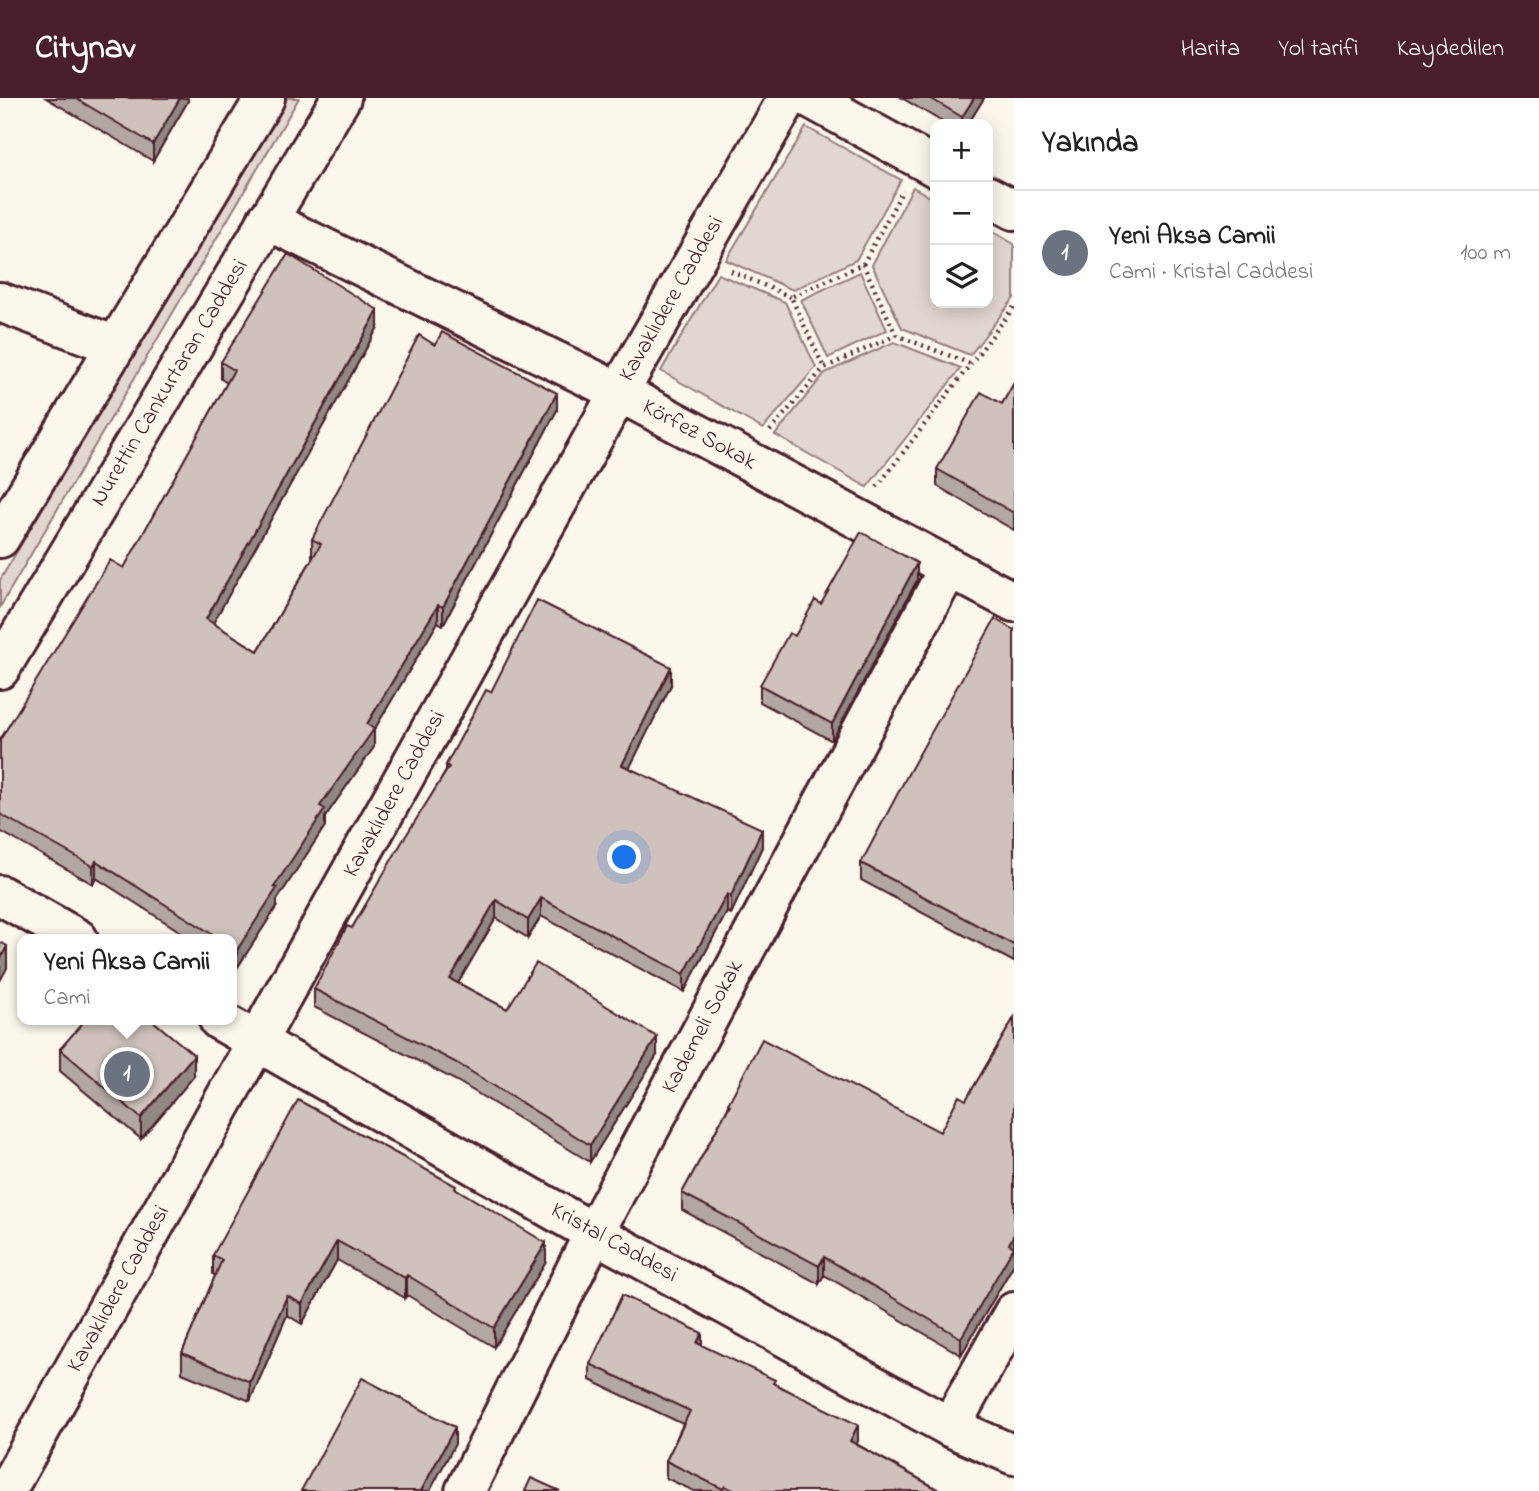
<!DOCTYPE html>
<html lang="tr">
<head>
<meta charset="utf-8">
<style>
	body { margin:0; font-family:"Indie Flower",sans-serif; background:#f6f6f6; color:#222 }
	.controls { position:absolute; right:21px; top:21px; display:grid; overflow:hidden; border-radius:14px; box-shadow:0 4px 18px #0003 }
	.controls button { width:63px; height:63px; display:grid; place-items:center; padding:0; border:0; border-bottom:2px solid #e0e0e0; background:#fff; color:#222; font:35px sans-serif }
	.you { position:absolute; left:625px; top:760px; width:24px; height:24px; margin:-18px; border:5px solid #fff; border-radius:50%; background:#1a73e8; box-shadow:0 0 0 10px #1a73e833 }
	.badge { display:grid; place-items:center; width:46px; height:46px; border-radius:50%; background:#4a1f2b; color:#fff; font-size:23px; font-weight:700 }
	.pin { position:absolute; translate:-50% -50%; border:4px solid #fff; box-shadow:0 2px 7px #0006 }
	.popup { position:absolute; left:17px; top:836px; width:220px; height:91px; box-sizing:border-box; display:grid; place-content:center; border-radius:14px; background:#fff; filter:drop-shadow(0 2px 5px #0005); font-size:23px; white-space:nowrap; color:#767676 }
	.popup b { font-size:26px; color:#222 }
	.popup::after { content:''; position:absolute; left:50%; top:100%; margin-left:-14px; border:14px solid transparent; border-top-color:#fff }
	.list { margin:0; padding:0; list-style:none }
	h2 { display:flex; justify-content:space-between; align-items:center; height:91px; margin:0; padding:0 28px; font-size:30px }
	h2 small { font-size:23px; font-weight:400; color:#767676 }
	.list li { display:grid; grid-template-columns:46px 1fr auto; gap:21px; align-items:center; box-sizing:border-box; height:126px; padding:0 28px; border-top:2px solid #e0e0e0 }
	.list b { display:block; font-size:26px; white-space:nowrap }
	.list p { margin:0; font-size:23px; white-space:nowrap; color:#767676 }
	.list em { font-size:23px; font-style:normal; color:#767676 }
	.icon { flex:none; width:38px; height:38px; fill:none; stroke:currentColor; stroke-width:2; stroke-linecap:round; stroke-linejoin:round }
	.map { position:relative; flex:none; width:1014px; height:1393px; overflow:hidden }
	header { display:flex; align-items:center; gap:42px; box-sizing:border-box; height:98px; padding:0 35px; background:#4a1f2b; color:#fff }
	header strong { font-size:33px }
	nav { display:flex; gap:38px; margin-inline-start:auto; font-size:24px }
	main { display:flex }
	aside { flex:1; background:#fff }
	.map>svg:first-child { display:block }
	.green { fill:#e2d7d0; stroke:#967b7e; stroke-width:2 }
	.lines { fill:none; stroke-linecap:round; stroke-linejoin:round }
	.minor-casing { stroke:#4a1f2b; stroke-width:44 }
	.tertiary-casing { stroke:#4a1f2b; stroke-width:44 }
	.path { stroke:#4a1f2b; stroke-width:4.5; stroke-dasharray:2 5; stroke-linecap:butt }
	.minor { stroke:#fbf7ec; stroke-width:38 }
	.tertiary { stroke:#fbf7ec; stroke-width:38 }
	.wall { fill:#b2a7a2; stroke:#4a1f2b; stroke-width:2 }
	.shaded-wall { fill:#918884; stroke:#4a1f2b; stroke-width:2 }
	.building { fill:#cfc2bc; stroke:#4a1f2b; stroke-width:2 }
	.labels { text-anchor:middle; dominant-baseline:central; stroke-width:6; stroke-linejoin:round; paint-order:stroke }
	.street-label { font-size:23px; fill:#4a1f2b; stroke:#fbf7ec }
</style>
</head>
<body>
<header>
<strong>Citynav</strong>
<nav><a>Harita</a><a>Yol tarifi</a><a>Kaydedilen</a></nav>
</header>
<main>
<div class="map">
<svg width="1014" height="1393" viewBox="0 0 1014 1393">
	<rect width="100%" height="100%" fill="#fbf7ec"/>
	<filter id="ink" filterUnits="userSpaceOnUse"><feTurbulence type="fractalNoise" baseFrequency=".0143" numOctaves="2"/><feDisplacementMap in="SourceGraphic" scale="14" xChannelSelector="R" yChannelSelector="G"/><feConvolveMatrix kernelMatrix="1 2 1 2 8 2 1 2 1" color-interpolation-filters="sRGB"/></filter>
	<g filter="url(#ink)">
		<!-- green -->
		<path class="green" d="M 287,0 L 299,0 L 0,509 L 0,482 Z
			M 806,29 L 901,82 L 856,162 L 793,192 L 726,162 Z
			M 913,89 L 935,102 L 935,205 L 988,205 L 988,131 L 1014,146 L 1014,200 L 970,257 L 902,230 L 872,167 Z
			M 860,174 L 887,232 L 828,260 L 801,202 Z
			M 718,176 L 785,204 L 816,269 L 763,331 L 661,273 Z
			M 894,244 L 961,270 L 867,389 L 775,337 L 825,275 Z"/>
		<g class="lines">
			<defs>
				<path id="minor" d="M 810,0 L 935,69
					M 988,98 L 1014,112
					M 267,122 L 619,294 L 1014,504
					M 0,204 L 116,248
					M 950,1329 L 1014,1214
					M 465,1393 L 594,1135 L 949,469"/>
				<path id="tertiary" d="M 0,440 L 265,0
					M 0,571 L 341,0
					M 0,797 L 78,841
					M 219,922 L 594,1135 L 950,1329 L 1014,1357
					M 6,1393 L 619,294 L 788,0"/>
			</defs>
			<!-- minor casing -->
			<use href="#minor" class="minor-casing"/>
			<!-- tertiary casing -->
			<use href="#tertiary" class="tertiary-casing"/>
			<!-- path -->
			<path class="path" d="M 863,166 L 896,237 L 824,270 L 791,199 L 863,166 L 903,92
				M 731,173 L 791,199
				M 896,237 L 971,266
				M 770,333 L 824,270
				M 877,389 L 1014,209"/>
			<!-- minor -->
			<use href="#minor" class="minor"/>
			<!-- tertiary -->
			<use href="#tertiary" class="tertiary"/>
		</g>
		<!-- wall -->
		<path class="wall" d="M 46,0 L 188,0 L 188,3 L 153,63 Z
			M 902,0 L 984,0 L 968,26 L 946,26 Z
			M 378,229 L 213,525 L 258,553 L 313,459 L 312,459 L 312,441 L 435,247 L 557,312 L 443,527 L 438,524 L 374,632 L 374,649 L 325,719 L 325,728 L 277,802 L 277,808 L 237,870 L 232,867 L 232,841 L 192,841 L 96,780 L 93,786 L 0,733 L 0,642 L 11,625 L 124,470 L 227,285 L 221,281 L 221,264 Z
			M 1014,285 L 1014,432 L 937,388 L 937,371 L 1002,306 Z
			M 917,482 L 832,643 L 760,604 L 760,587 L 795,538 L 821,506 Z
			M 1014,532 L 1014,864 L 861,782 L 861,765 Z
			M 671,587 L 629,670 L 762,749 L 731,816 L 727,814 L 684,894 L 541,818 L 528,840 L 496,820 L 458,885 L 507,911 L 657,957 L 590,1064 L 457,983 L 314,909 L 314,891 L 352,830 L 446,673 L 446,667 L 491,594 Z
			M 1014,920 L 1014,1166 L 961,1257 L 824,1177 L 819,1186 L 682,1112 L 682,1095 L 728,1010 L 728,1006 L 940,1034 L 966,1002 Z
			M 60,951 L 194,978 L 141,1041 L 60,973 Z
			M 456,1091 L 546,1164 L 494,1249 L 407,1197 L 405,1200 L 337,1162 L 302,1226 L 287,1217 L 250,1303 L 182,1275 L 182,1255 L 215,1178 L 213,1176 L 213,1157 Z
			M 702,1248 L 775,1286 L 858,1343 L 856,1346 L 941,1393 L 694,1393 L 666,1380 L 666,1363 L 683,1326 L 590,1282 L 590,1266 Z"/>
		<!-- shaded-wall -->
		<path class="shaded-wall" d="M 180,0 L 188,0 L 188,3 L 153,63 L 153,46 Z
			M 974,0 L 984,0 L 968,26 L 962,26 L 962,19 Z
			M 378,212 L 378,229 L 206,538 L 206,521 Z
			M 557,295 L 557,312 L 443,527 L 443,509 Z
			M 917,465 L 917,482 L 832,643 L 832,626 Z
			M 438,507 L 438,524 L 374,632 L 374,649 L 325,719 L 325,728 L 277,802 L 277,808 L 237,870 L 237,852 L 367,626 Z
			M 671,569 L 671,587 L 622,685 L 622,667 Z
			M 762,731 L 762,749 L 731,816 L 731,798 Z
			M 96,763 L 96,780 L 93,786 L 93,768 Z
			M 727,796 L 727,814 L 684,894 L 684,876 Z
			M 541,800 L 541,818 L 528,840 L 528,822 Z
			M 496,802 L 496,820 L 450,899 L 450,881 Z
			M 7,848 L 7,870 L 0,883 L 0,862 Z
			M 657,939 L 657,957 L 590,1064 L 590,1047 Z
			M 194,957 L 194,978 L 141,1041 L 141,1020 Z
			M 1014,1136 L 1014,1166 L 961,1257 L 961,1240 Z
			M 337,1143 L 337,1162 L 302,1226 L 302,1206 Z
			M 546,1145 L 546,1164 L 494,1249 L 494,1230 Z
			M 824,1159 L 824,1177 L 819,1186 L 819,1168 Z
			M 407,1177 L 407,1197 L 405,1200 L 405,1180 Z
			M 287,1198 L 287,1217 L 250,1303 L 250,1284 Z
			M 702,1235 L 702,1251 L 697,1245 Z
			M 858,1327 L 858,1343 L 850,1359 L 850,1343 Z
			M 455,1329 L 455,1346 L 430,1393 L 421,1393 Z"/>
		<!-- building -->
		<path class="building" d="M 75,0 L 180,0 L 153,46 Z
			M 930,0 L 974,0 L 962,19 Z
			M 288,156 L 378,212 L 206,521 L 258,553 L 321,446 L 312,441 L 419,237 L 435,247 L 442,234 L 557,295 L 443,509 L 438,507 L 367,626 L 374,631 L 320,708 L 325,711 L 274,789 L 277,790 L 237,852 L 232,849 L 232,841 L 220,841 L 96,763 L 93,768 L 0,716 L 0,642 L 110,462 L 124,470 L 234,272 L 221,264 Z
			M 1014,285 L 1014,415 L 937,371 L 981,294 L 1002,306 Z
			M 861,434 L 917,465 L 832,626 L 760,587 L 789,535 L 795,538 L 815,502 L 821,506 Z
			M 537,502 L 671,569 L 622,667 L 762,731 L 731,798 L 727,796 L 684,876 L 541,800 L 528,822 L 496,802 L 450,881 L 507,911 L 536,865 L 657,939 L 590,1047 L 457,965 L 314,891 L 347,828 L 352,830 L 402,744 L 449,669 L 446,667 L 486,592 L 491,594 Z
			M 995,521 L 1014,532 L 1014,847 L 861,765 L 908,676 Z
			M 0,844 L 7,848 L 0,862 Z
			M 1014,920 L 1014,1136 L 1009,1146 L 1014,1149 L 961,1240 L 824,1159 L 819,1168 L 682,1095 L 730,1007 L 728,1006 L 762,941 L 940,1034 L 959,998 L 966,1002 Z
			M 85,922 L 152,922 L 194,957 L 141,1020 L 60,951 Z
			M 298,1002 L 456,1088 L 455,1090 L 546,1145 L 494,1230 L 407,1177 L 405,1180 L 337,1143 L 302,1206 L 287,1198 L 250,1284 L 182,1255 L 222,1162 L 213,1157 Z
			M 622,1197 L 702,1235 L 697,1245 L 775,1282 L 773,1285 L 858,1327 L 850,1343 L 941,1393 L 735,1393 L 725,1388 L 723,1391 L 666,1363 L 690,1313 L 590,1266 Z
			M 362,1280 L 455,1329 L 421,1393 L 301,1393 Z
			M 531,1380 L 560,1393 L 525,1393 Z"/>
	</g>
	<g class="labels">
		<!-- street labels -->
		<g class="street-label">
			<text transform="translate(672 201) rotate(-60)">Kavaklıdere Caddesi</text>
			<text transform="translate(170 285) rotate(-59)">Nurettin Cankurtaran Caddesi</text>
			<text transform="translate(699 337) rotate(28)">Körfez Sokak</text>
			<text transform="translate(395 696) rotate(-61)">Kavaklıdere Caddesi</text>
			<text transform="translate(703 929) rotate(-62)">Kademeli Sokak</text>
			<text transform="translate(614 1145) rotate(29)">Kristal Caddesi</text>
			<text transform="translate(119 1191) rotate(-61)">Kavaklıdere Caddesi</text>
		</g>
	</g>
</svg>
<div class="controls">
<button>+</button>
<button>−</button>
<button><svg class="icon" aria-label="layers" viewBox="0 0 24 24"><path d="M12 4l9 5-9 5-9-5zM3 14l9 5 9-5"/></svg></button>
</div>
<div class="you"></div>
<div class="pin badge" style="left:127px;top:976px;background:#6b7280">1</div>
<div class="popup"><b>Yeni Aksa Camii</b>Cami</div>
</div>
<aside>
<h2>Yakında<small></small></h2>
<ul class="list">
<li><span class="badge" style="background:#6b7280">1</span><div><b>Yeni Aksa Camii</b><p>Cami · Kristal Caddesi</p></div><em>100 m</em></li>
</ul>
</aside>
</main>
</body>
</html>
